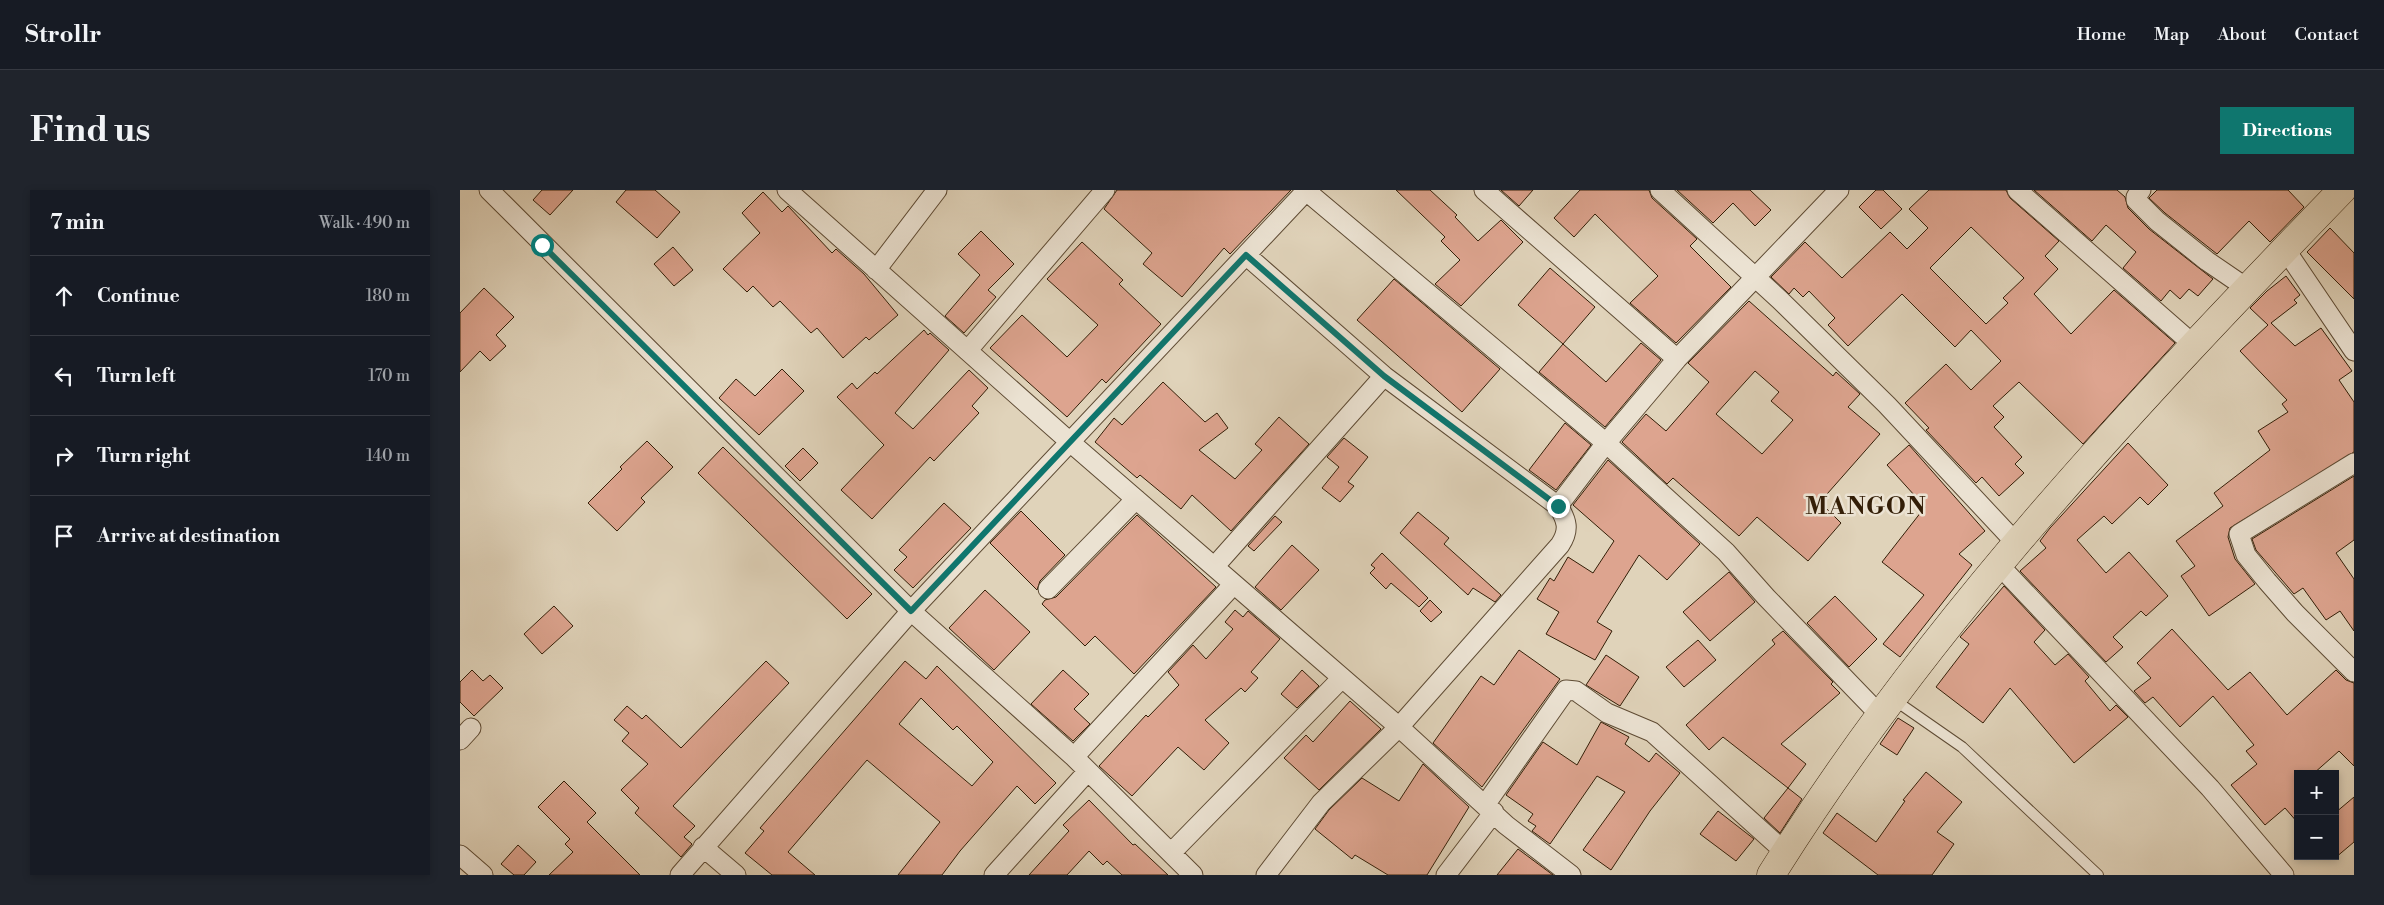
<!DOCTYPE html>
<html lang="en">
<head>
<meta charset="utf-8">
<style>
	body { margin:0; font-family:"Libre Bodoni",serif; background:#20242c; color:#f1f3f6 }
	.controls { position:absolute; right:15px; bottom:15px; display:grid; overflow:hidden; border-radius:0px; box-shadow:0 2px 8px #0003 }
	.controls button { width:45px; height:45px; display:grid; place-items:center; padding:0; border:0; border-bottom:1px solid #363941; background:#171b24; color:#f1f3f6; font:25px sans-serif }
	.stop { position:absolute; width:15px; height:15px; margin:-11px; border:4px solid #0f766e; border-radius:50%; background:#fff }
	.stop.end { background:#0f766e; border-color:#fff; box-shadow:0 1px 5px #0008 }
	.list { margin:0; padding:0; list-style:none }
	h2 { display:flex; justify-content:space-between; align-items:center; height:65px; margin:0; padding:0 20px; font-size:21px }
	h2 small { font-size:16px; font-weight:400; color:#9ea1a6 }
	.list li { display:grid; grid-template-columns:32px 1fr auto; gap:15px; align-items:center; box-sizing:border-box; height:80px; padding:0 20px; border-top:1px solid #363941 }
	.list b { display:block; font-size:19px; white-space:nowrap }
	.list em { font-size:16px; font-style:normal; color:#9ea1a6 }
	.icon { flex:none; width:28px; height:28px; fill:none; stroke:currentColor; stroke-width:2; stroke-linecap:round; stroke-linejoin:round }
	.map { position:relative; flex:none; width:1894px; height:685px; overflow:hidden; border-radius:0px }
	header { display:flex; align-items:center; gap:30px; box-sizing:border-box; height:70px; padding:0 25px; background:#171b24; border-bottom:1px solid #363941 }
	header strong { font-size:24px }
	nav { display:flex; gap:28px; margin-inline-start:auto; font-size:18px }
	.intro { display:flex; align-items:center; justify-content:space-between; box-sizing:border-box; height:120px; padding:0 30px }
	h1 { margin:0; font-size:35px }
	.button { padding:12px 22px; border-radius:0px; background:#0f766e; color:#fff; font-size:18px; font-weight:700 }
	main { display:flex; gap:30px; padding:0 30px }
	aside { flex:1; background:#171b24; border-radius:0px; box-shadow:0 2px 8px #0003 }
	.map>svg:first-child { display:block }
	.building { fill:#dda48f; stroke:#331e07; fill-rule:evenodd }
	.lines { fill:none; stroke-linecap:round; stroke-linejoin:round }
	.service-casing { stroke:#5e4b34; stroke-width:12 }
	.minor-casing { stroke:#5e4b34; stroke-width:21 }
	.trunk-casing { stroke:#331e07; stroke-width:29 }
	.service { stroke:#ebe2d2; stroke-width:10 }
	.minor { stroke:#ebe2d2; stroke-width:19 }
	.trunk { stroke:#e0d3ba; stroke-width:28 }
	.route { stroke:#0f766e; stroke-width:6 }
	.labels { text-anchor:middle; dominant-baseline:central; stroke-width:5; stroke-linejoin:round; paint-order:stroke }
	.district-label { font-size:24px; font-weight:bold; letter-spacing:1px; fill:#331e07; stroke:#ebe2d2 }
</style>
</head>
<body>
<header>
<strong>Strollr</strong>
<nav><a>Home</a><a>Map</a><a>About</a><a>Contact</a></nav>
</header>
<div class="intro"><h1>Find us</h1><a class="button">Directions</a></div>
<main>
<aside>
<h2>7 min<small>Walk · 490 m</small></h2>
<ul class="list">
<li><svg class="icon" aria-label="ahead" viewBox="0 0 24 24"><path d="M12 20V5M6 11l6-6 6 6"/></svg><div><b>Continue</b></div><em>180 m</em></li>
<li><svg class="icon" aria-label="left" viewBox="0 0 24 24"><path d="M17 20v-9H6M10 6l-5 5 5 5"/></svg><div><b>Turn left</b></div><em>170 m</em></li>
<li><svg class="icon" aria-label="right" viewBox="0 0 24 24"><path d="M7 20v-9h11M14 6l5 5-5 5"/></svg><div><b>Turn right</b></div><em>140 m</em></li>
<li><svg class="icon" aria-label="arrive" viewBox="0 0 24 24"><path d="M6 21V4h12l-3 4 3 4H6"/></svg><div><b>Arrive at destination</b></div></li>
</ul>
</aside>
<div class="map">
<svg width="1894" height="685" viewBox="0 0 1894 685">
	<rect width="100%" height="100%" fill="#e0d3ba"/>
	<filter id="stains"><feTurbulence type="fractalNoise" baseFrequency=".004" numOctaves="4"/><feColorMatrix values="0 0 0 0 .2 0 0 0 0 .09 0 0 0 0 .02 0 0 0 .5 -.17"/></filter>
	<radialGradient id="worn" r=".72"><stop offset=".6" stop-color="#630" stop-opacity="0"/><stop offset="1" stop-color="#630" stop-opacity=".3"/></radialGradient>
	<!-- building -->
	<path class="building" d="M 82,0 L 113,0 L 90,25 L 73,10 Z
		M 166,0 L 195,0 L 220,22 L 197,48 L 156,12 Z
		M 657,0 L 831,0 L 770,64 L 764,58 L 722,107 L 683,74 L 692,63 L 644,19 Z
		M 936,0 L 970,0 L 997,25 L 995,27 L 1018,51 L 1041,30 L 1063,52 L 1001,116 L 975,94 L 1000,70 L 981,51 L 985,47 Z
		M 1041,0 L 1073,0 L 1059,16 Z
		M 1120,0 L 1189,0 L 1192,8 L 1237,49 L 1230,56 L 1271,97 L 1216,153 L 1170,113 L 1198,86 L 1135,24 L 1114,47 L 1094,28 Z
		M 1217,0 L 1290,0 L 1311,20 L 1295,36 L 1273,13 L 1253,33 Z
		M 1416,0 L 1423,0 L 1442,19 L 1421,39 L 1399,17 Z
		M 1469,0 L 1546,0 L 1550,8 L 1599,51 L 1585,66 L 1598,79 L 1574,104 L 1611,144 L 1654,100 L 1715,153 L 1623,254 L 1559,192 L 1533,216 L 1544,227 L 1534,237 L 1562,267 L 1555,274 L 1564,283 L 1539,306 L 1522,287 L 1516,293 L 1466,240 L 1469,238 L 1445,213 L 1486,174 L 1511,200 L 1541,171 L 1511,140 L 1495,157 L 1442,104 L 1388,156 L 1368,135 L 1375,128 L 1349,101 L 1343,107 L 1334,98 L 1329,104 L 1311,87 L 1345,52 L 1382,88 L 1430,42 L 1447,59 L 1468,38 L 1449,19 ZM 1511,37 L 1564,88 L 1543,108 L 1548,113 L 1526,134 L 1470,78 Z
		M 1574,0 L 1657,0 L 1665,7 L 1668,18 L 1689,39 L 1753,89 L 1738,106 L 1729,99 L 1720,109 L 1710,100 L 1701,111 L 1663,78 L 1676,62 L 1646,35 L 1632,51 Z
		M 1697,0 L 1828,0 L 1844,17 L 1810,52 L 1789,31 L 1757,64 L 1705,23 L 1689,8 Z
		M 303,2 L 322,22 L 328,16 L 372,63 L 376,59 L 404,84 L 438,125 L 409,150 L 406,147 L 383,168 L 357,138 L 351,143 L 320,111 L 313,117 L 293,96 L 287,102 L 263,79 L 300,43 L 282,23 Z
		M 1870,38 L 1894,63 L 1894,109 L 1847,62 Z
		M 521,41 L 554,74 L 528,100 L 536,107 L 504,143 L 485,126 L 520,85 L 498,64 Z
		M 622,52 L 663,90 L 659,94 L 701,134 L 646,193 L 642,189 L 607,227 L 530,158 L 562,125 L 607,167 L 638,135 L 587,89 Z
		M 213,57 L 233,80 L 214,96 L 194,74 Z
		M 1090,78 L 1135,117 L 1103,154 L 1058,115 Z
		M 1826,86 L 1840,105 L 1834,110 L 1837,113 L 1811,133 L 1835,156 L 1861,138 L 1892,181 L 1879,190 L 1894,212 L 1894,262 L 1770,338 L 1768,347 L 1775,369 L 1795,394 L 1749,426 L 1721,386 L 1735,376 L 1716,351 L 1763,316 L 1754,303 L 1810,260 L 1798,241 L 1828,222 L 1822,214 L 1827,210 L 1780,161 L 1808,135 L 1790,118 L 1807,101 Z
		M 934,89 L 1040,179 L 1002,222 L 897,130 Z
		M 24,98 L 54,127 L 36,145 L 46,156 L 30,171 L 20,161 L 0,182 L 0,123 Z
		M 1289,111 L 1373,186 L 1376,182 L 1400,204 L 1388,217 L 1420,244 L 1360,312 L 1381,333 L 1348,371 L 1297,327 L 1279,346 L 1213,288 L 1207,294 L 1162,252 L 1186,224 L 1206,241 L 1249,192 L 1228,173 ZM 1295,181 L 1319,202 L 1311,211 L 1333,230 L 1302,264 L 1256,224 Z
		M 464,140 L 468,145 L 470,143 L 489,160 L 435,223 L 453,239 L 509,180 L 528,198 L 512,216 L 519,223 L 474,271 L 470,267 L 412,329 L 381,300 L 424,255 L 377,207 L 392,193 L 397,199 L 415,182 L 417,184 Z
		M 1181,153 L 1201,170 L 1145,237 L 1079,182 L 1103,154 L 1146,192 Z
		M 322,179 L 344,201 L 299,245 L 259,208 L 276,189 L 295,206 Z
		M 703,192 L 745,232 L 757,223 L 768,238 L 739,260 L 775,289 L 802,260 L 795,254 L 819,227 L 849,254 L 771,341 L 732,305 L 721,319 L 680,285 L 677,288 L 635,252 L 654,228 L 662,235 Z
		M 1105,233 L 1131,255 L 1096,300 L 1069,280 Z
		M 884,248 L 908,267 L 888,292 L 894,296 L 880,312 L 862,298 L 879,277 L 867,267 Z
		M 187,251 L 213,277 L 181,308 L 185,312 L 157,341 L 128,313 L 162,279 L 160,277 Z
		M 1668,253 L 1708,295 L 1688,315 L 1680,307 L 1652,334 L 1644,326 L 1617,350 L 1646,383 L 1669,362 L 1708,406 L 1686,426 L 1681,421 L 1653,447 L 1663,457 L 1646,472 L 1560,381 L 1586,358 L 1580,351 L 1590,338 Z
		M 1449,255 L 1525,341 L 1499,364 L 1512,375 L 1440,467 L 1423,454 L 1464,405 L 1422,372 L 1465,317 L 1427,275 Z
		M 263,257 L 412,404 L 387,429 L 238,283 Z
		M 343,258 L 358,273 L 340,291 L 325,276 Z
		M 1148,270 L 1240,354 L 1207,390 L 1179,365 L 1137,432 L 1152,441 L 1135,470 L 1086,444 L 1099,422 L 1077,409 L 1090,388 L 1094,391 L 1108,367 L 1133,383 L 1154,351 L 1113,315 Z
		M 1894,286 L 1894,350 L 1876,363 L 1894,389 L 1894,441 L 1880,421 L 1866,430 L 1843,398 L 1834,404 L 1796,360 L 1792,349 Z
		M 484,313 L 511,338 L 453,398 L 434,380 L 447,367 L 439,360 Z
		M 561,321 L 605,365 L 580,391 L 577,400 L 530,353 Z
		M 958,322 L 989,348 L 984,354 L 1041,405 L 1035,412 L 1013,398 L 1008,405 L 940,343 Z
		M 677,325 L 756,397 L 674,484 L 635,446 L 625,456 L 582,414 L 585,410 L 596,407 Z
		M 815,326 L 822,332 L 794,361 L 788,356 Z
		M 832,355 L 859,380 L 821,420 L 795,397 Z
		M 922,363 L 968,408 L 959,417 L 931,393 L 926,399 L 910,383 L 915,378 L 911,375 Z
		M 1269,382 L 1295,412 L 1250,451 L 1223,422 Z
		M 1544,396 L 1585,440 L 1574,452 L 1595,475 L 1608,464 L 1629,487 L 1625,491 L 1650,521 L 1656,515 L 1668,527 L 1614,573 L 1550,498 L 1523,533 L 1476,497 L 1509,454 L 1500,447 Z
		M 525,400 L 570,442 L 534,480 L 489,438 Z
		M 1375,406 L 1417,449 L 1389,477 L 1347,433 Z
		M 970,410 L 982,422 L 971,432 L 960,421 Z
		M 94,416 L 113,436 L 82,464 L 64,444 Z
		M 775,420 L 783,427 L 788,421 L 820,449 L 791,482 L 798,488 L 785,502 L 781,498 L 745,530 L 769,553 L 744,580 L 718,557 L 672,606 L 639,576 L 686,525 L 688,527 L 719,495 L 708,482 L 733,455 L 746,469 L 773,439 L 765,432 Z
		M 1712,439 L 1768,500 L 1790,482 L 1827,525 L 1876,480 L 1886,490 L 1894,493 L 1894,576 L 1879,561 L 1853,584 L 1838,584 L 1838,633 L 1825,618 L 1805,635 L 1771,595 L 1797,574 L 1786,561 L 1794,555 L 1753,506 L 1720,537 L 1693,507 L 1685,513 L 1674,501 L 1691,488 L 1677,473 Z
		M 1323,441 L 1373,492 L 1371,494 L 1380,503 L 1321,554 L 1346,574 L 1328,598 L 1263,547 L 1249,560 L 1226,535 L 1315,454 L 1312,450 Z
		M 1238,450 L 1256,470 L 1224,497 L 1206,477 Z
		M 1059,460 L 1100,489 L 1022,597 L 973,553 L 1021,486 L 1034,495 Z
		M 1146,465 L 1179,487 L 1160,516 L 1126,495 Z
		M 306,471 L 329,493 L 213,616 L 235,636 L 224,647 L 232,654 L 221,667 L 175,623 L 179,618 L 161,600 L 188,574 L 162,551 L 169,543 L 154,530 L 167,516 L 182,529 L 186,525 L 221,558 Z
		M 445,471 L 466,489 L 477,476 L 596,593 L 575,614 L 557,596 L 500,661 L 482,685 L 438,685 L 480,632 L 407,570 L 328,662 L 355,685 L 312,685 L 285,663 L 304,641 L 300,638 ZM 461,508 L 493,540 L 497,536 L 533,572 L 512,596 L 439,534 Z
		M 12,480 L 23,491 L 30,485 L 43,498 L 14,526 L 0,512 L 0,492 Z
		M 603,480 L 629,504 L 614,519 L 630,534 L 613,551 L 571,514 Z
		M 842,480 L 859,496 L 837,518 L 821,504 Z
		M 890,511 L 921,539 L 859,600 L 824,568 L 846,545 L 853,552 Z
		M 1438,528 L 1454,538 L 1437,565 L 1420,554 Z
		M 1141,532 L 1169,547 L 1165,554 L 1189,572 L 1196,563 L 1220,583 L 1190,621 L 1151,680 L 1123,660 L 1165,602 L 1137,586 L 1090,654 L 1072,641 L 1076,636 L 1068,631 L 1073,624 L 1046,605 L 1083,552 L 1117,575 Z
		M 963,574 L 1009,617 L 967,685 L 928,685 L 895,665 L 892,669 L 855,639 L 869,620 L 902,588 L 939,611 Z
		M 1466,582 L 1502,612 L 1477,642 L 1494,654 L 1472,685 L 1418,685 L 1363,643 L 1377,623 L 1416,652 L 1445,611 L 1443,610 Z
		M 104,591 L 136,623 L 127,632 L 180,685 L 89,685 L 113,662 L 105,654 L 110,649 L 78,617 Z
		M 1328,598 L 1342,609 L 1320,643 L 1304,628 Z
		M 1894,607 L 1894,652 L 1875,668 L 1875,623 Z
		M 629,610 L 673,655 L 675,654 L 708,685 L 662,685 L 647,671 L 643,675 L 629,661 L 607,685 L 569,685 L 609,641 L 603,635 Z
		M 1258,621 L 1294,649 L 1276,671 L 1240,644 Z
		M 58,655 L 76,672 L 64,685 L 54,685 L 41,674 Z
		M 1058,659 L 1093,685 L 1037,685 Z"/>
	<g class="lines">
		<defs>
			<path id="service" d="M 1433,509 L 1502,557 L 1638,685"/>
			<path id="minor" d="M 29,0 L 451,421 L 847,0
				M 327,0 L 610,252 L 939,537 L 1046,635 L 1111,685
				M 845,0 L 1146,253 L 1214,315 L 1266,362 L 1306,407 L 1420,525
				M 1024,0 L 1217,169
				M 1200,0 L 1320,110 L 1427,215 L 1557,354
				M 1557,0 L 1735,156
				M 1681,0 L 1676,7 L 1676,10 L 1697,31 L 1747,71 L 1788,99
				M 1825,59 L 1894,161
				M 786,65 L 924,186 L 1098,316 C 1107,330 1110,340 1100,355 L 939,537 L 861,613 L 806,685
				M 416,80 L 477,0
				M 508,160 L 645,0
				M 1894,273 L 1779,344 L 1786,365 L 1807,391 L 1835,423 L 1894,482
				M 1098,316 L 1146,253 L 1217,169 L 1379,0
				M 1538,374 L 1750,598 L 1824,685
				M 754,377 L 924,186
				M 588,399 L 676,309
				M 0,550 L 11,538
				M 614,567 L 773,395
				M 1025,615 L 1106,500 L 1116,501 L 1147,523 L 1192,542 L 1325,662
				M 243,657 L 276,685
				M 711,663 L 881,489
				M 0,665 L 23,685
				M 220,685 L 451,421 L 614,567 L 733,685
				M 534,685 L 628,581
				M 986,685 L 1034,622"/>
			<path id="trunk" d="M 1311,685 C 1469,432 1676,213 1882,0"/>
		</defs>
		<!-- service casing -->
		<use href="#service" class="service-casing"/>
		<!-- minor casing -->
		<use href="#minor" class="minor-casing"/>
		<!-- trunk casing -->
		<use href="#trunk" class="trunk-casing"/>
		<!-- service -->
		<use href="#service" class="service"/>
		<!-- minor -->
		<use href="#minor" class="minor"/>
		<!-- trunk -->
		<use href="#trunk" class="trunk"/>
	</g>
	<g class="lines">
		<!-- route -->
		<path class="route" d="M 82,55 L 451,421 L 786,65 L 924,186 L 1098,316"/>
	</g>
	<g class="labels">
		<!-- district labels -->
		<g class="district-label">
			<text x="1406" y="317">MANGON</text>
		</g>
	</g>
	<rect width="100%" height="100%" filter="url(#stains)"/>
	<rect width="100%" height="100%" fill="url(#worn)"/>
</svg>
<div class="controls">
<button>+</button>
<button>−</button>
</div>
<div class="stop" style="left:82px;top:55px"></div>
<div class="stop end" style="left:1098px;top:316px"></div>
</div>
</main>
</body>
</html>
